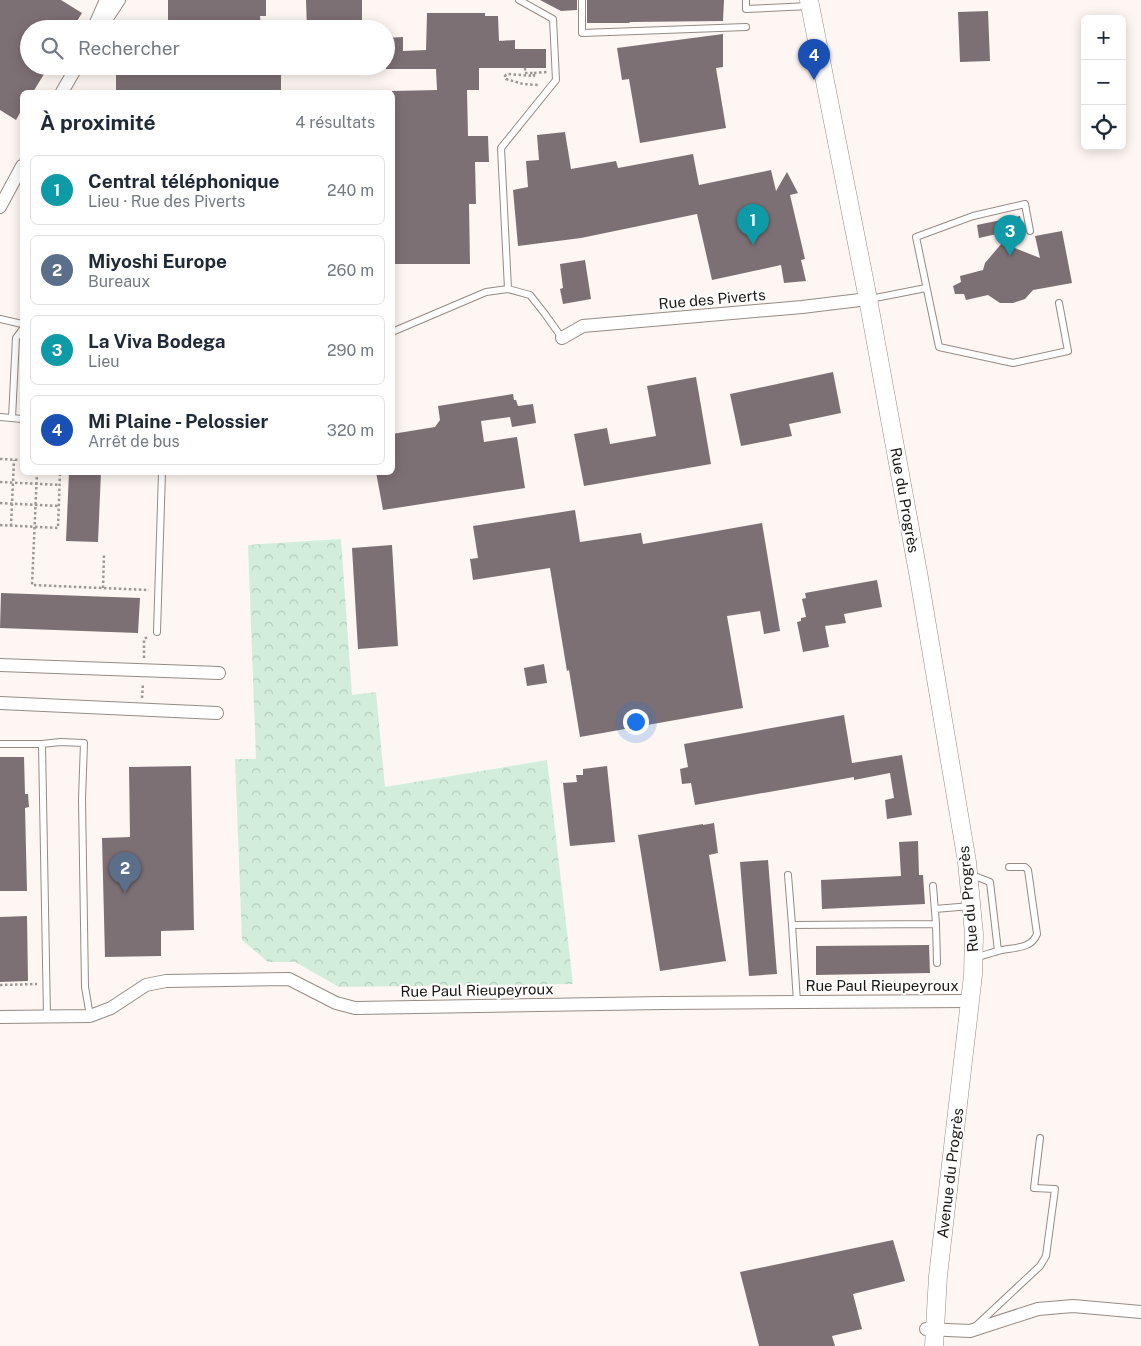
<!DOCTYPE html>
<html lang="fr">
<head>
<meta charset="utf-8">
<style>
	body { margin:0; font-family:"Public Sans",sans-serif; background:#f6f6f7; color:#1f2937 }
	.controls { position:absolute; right:15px; top:15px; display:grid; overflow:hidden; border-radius:8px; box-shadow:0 2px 12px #0003 }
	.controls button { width:45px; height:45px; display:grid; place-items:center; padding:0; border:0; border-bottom:1px solid #e0e1e3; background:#fff; color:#1f2937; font:25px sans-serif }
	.you { position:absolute; left:635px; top:721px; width:18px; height:18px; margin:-12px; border:4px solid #fff; border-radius:50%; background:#1a73e8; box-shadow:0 0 0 8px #1a73e833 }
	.badge { display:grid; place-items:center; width:32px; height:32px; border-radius:50%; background:#ce4520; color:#fff; font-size:16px; font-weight:700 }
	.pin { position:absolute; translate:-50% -41px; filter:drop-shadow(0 1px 2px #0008) }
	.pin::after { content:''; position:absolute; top:26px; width:18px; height:15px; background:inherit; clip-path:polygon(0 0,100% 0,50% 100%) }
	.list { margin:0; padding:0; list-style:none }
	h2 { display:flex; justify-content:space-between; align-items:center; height:65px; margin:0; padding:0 20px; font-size:21px }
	h2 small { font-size:16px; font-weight:400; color:#747a83 }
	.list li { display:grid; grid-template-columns:32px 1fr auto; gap:15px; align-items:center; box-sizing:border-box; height:70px; margin:0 10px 10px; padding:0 10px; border:1px solid #e0e1e3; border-radius:8px }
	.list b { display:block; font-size:19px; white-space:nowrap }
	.list p { margin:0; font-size:16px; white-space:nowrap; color:#747a83 }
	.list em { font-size:16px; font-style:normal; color:#747a83 }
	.icon { flex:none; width:28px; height:28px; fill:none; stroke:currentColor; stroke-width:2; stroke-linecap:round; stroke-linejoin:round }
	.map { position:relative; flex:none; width:1141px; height:1346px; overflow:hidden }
	.search { position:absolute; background:#fff; box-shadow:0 2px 12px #0003; left:20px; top:20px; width:375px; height:55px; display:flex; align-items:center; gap:12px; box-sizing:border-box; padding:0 18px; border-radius:28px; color:#747a83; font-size:19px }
	.panel { position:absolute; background:#fff; box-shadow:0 2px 12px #0003; left:20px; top:90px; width:375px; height:385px; border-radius:8px }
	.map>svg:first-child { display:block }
	.forest { fill:url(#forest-crowns) }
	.building { fill:#7d7074 }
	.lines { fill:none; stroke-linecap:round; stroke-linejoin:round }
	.lane-casing { stroke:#968b84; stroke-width:8 }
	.street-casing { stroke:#968b84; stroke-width:14 }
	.secondary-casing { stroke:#968b84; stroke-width:19 }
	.path { stroke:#9e9794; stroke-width:2.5; stroke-dasharray:2.5 2.5; stroke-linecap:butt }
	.lane { stroke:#fff; stroke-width:6 }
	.street { stroke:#fff; stroke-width:12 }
	.secondary { stroke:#fff; stroke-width:18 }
	.labels { text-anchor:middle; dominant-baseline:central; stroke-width:4; stroke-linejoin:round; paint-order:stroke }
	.street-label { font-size:15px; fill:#1c1815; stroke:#fff }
</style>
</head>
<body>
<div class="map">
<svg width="1141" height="1346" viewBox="0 0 1141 1346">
	<defs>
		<pattern id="forest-crowns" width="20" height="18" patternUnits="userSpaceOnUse" patternTransform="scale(1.25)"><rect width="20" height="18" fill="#d2eedb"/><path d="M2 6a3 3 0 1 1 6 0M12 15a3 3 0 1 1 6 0" fill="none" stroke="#b4cbbb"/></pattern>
	</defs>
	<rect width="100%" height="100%" fill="#fef6f2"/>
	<!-- forest -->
	<path class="forest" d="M 341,539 L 352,695 L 376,692 L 385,787 L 547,760 L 573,984 L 339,987 L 295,962 L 268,962 L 242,940 L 235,759 L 256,759 L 248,545 Z"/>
	<!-- building -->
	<path class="building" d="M 0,0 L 61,0 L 82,13 L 72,29 L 29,29 L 29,66 L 49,66 L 33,92 L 22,92 L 22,109 L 16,120 L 0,110 Z
		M 168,0 L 266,0 L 266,16 L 260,16 L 261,29 L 168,29 Z
		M 306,0 L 362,0 L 362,29 L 307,29 Z
		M 540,0 L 577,0 L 577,10 L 561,11 Z
		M 587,0 L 724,0 L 723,21 L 630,22 L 629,23 L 587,23 Z
		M 988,11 L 990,61 L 960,62 L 958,12 Z
		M 427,13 L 485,13 L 485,16 L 498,16 L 499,41 L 515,40 L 515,49 L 546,49 L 546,68 L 479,68 L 479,90 L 467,90 L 468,136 L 488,136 L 489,162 L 475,162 L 476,204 L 469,204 L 470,264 L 392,264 L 392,91 L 437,90 L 436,69 L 386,69 L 386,38 L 403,37 L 403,51 L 426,50 Z
		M 723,34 L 723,67 L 716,68 L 726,128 L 640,143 L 629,79 L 622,80 L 617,48 Z
		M 116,66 L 281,66 L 281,92 L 116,92 Z
		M 565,132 L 571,169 L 616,161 L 618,168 L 693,154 L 699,185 L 771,170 L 776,191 L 787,172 L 798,193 L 790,195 L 805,259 L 801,260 L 806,281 L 784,283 L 781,265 L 712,280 L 697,214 L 581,238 L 518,246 L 513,190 L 528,187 L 526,161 L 539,160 L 537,135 Z
		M 1020,216 L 1023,228 L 979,238 L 977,225 Z
		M 1062,231 L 1072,283 L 1033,290 L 1025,299 L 1013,303 L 1000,303 L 988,295 L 966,300 L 964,294 L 955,294 L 953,286 L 961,282 L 960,276 L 983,270 L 985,263 L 1002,243 L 1040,258 L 1035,236 Z
		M 585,260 L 591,299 L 563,304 L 560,289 L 563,288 L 560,264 Z
		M 833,372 L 841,413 L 789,424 L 792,436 L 741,446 L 730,394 Z
		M 696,377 L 711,464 L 584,486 L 574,434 L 607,428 L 610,444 L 656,436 L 647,386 Z
		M 513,394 L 514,400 L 516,400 L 518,406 L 533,404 L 536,423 L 512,427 L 510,417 L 481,421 L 484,442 L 517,437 L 525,488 L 383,510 L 376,472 L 392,472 L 392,434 L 435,427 L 440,420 L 438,406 Z
		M 69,472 L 101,472 L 98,542 L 66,541 Z
		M 575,510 L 580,542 L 641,533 L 643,544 L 762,523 L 780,631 L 764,634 L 760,611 L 727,616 L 743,708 L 580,737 L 569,670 L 567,671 L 550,568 L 473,580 L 470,559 L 478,558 L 473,526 Z
		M 392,545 L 398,646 L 358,649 L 352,548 Z
		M 877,580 L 882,607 L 844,614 L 846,623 L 825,626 L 829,647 L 803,652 L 797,622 L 801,621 L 801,618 L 806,617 L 802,599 L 806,598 L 805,593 Z
		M 1,593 L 140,598 L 138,633 L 0,628 Z
		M 544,664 L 547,683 L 527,686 L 524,668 Z
		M 844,715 L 852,763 L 902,755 L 912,815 L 887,819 L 885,800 L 894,798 L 890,773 L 854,780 L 854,777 L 695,805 L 691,783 L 682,784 L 680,769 L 688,767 L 684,744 Z
		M 0,757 L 24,757 L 25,794 L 28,794 L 29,807 L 25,808 L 27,891 L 0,891 Z
		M 191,766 L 194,930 L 161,931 L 161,956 L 105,957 L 102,838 L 130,837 L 129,767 Z
		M 607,766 L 615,842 L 570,846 L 563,783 L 577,782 L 576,775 L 583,775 L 583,769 Z
		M 714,823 L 718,853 L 709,855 L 726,961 L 660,971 L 638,835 L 703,824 L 703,825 Z
		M 918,841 L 919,875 L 923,875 L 925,904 L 822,909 L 821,880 L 901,876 L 899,842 Z
		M 768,860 L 777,974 L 749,976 L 740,862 Z
		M 27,916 L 28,981 L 0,982 L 0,917 Z
		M 929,945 L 930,973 L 816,975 L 816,946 Z
		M 893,1240 L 905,1281 L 853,1294 L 862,1329 L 832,1336 L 835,1346 L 759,1346 L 740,1272 Z"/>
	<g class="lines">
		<defs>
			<path id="lane" d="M 519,0 L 553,19 L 556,80 L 501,148 L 508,289 L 530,295 L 545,314 L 562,338
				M 582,0 L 582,33 L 746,27
				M 746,0 L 746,9 L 810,6
				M 1030,231 L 1025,204 L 973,216 L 916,237 L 939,347 L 1013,363 L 1068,351 L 1059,303
				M 870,299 L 926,288
				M 0,319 L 22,324
				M 392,332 L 486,292 L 508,289
				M 0,417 L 22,419
				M 12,418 L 16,338 L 22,330
				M 157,632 L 162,472
				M 0,744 L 42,744 L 47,1016
				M 42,744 L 60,742 L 84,743 L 82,799 L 85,987 L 90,1016
				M 788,875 L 792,925
				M 969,878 L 977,877 L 990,882 L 998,951
				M 933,886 L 936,924
				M 935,909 L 971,906
				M 975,958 C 982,956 990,953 998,951 C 1012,947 1031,950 1037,934 L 1028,870 L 1025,867 L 1009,867
				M 797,1002 L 792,925 L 936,924 L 937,963
				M 977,1325 L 1040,1266 L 1046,1256 L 1055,1189 L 1034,1188 L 1040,1138"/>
			<path id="street" d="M 94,27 L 106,0
				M 100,29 L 119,0
				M 62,92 L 77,66
				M 0,207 L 22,166
				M 562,338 L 583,326 L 802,307 L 868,299
				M 0,665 L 219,673
				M 0,703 L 217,713
				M 0,1017 L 90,1016 L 111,1008 L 146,985 L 166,981 L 289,979 L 336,1003 L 355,1008 L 663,1003 L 970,1001
				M 926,1329 L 970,1331 L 1038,1309 L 1073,1306 L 1141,1312"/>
			<path id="secondary" d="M 809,0 L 868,299 L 919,578 L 967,862 L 974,934 L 973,975 L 970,1001 L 938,1276 L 934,1346"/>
		</defs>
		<!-- lane casing -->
		<use href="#lane" class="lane-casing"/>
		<!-- street casing -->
		<use href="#street" class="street-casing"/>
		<!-- secondary casing -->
		<use href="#secondary" class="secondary-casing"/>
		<!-- path -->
		<path class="path" d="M 525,68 L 525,73 L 534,73 L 534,76 L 507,74 L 505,76 L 506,79 L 523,84 L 538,85
			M 534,73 L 547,72
			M 0,459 L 22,460
			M 37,472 L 32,585 L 149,590
			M 0,482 L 60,485
			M 0,503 L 58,506
			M 0,525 L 58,528 L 60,472
			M 11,526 L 14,460
			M 103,588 L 104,555
			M 144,658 L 144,639 L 149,636
			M 142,698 L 143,683
			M 0,985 L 37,984"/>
		<!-- lane -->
		<use href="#lane" class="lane"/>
		<!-- street -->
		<use href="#street" class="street"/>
		<!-- secondary -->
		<use href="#secondary" class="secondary"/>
	</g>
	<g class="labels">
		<!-- street labels -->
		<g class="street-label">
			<text transform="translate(712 299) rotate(-5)">Rue des Piverts</text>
			<text transform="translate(905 500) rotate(80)">Rue du Progrès</text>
			<text transform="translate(968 899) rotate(-95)">Rue du Progrès</text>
			<text x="882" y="985">Rue Paul Rieupeyroux</text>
			<text transform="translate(477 990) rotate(-1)">Rue Paul Rieupeyroux</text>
			<text transform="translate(950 1173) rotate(-83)">Avenue du Progrès</text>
		</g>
	</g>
</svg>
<div class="controls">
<button>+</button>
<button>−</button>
<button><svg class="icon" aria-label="locate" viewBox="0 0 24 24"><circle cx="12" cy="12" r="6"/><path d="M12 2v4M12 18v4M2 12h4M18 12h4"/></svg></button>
</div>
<div class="you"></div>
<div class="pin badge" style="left:753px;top:245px;background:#0f9aa8">1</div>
<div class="pin badge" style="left:125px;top:893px;background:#5c6f8a">2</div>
<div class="pin badge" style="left:1010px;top:256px;background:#0f9aa8">3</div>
<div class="pin badge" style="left:814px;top:80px;background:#1a4fb4">4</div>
<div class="search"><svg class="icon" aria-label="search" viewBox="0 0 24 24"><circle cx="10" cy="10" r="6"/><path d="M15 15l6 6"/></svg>Rechercher</div>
<section class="panel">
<h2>À proximité<small>4 résultats</small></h2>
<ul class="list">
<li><span class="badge" style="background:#0f9aa8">1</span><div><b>Central téléphonique</b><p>Lieu · Rue des Piverts</p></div><em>240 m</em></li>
<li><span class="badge" style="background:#5c6f8a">2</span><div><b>Miyoshi Europe</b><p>Bureaux</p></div><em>260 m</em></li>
<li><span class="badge" style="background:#0f9aa8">3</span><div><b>La Viva Bodega</b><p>Lieu</p></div><em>290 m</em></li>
<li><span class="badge" style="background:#1a4fb4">4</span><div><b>Mi Plaine - Pelossier</b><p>Arrêt de bus</p></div><em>320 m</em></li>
</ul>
</section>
</div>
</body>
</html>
